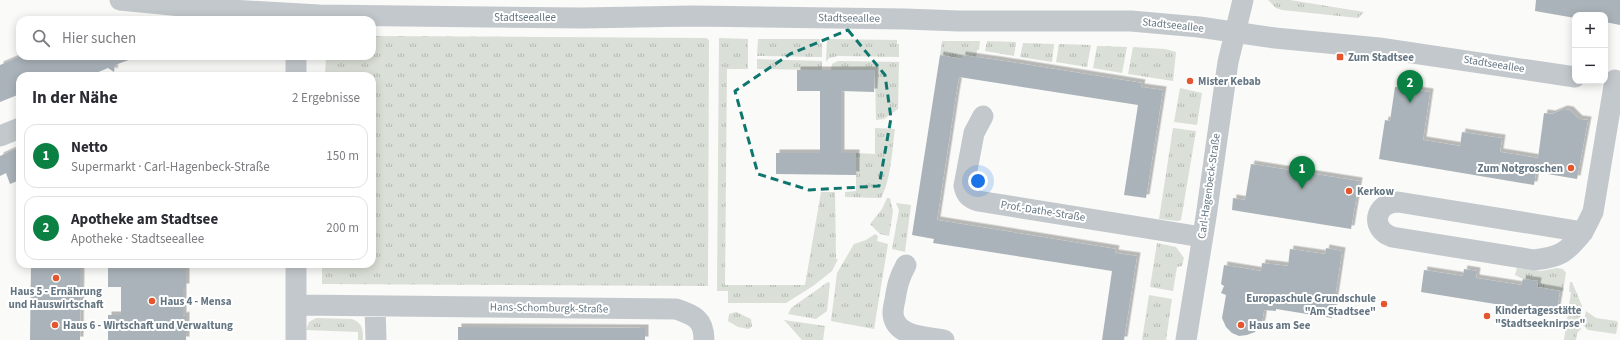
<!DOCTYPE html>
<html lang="de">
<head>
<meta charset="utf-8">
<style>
	body { margin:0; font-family:"Source Sans 3",sans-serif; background:#f2f2f3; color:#2b2b33 }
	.controls { position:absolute; right:12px; top:12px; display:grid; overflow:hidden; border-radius:8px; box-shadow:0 2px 10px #0003 }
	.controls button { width:36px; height:36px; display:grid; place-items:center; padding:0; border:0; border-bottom:1px solid #e1e1e2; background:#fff; color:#2b2b33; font:20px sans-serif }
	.you { position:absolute; left:978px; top:181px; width:14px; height:14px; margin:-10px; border:3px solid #fff; border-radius:50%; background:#1a73e8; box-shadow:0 0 0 6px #1a73e833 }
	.badge { display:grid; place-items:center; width:26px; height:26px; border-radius:50%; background:#0b8043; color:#fff; font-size:13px; font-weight:700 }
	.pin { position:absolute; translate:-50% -33px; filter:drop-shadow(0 1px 2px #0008) }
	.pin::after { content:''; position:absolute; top:21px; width:14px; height:12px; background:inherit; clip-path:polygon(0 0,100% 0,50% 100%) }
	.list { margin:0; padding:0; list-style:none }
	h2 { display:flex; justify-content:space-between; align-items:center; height:52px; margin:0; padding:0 16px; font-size:17px }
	h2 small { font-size:13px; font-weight:400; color:#7c7c81 }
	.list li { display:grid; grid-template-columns:26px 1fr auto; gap:12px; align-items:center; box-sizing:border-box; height:64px; margin:0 8px 8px; padding:0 8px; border:1px solid #e1e1e2; border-radius:12px }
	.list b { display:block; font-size:15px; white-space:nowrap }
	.list p { margin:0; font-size:13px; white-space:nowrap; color:#7c7c81 }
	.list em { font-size:13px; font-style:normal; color:#7c7c81 }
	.icon { flex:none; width:22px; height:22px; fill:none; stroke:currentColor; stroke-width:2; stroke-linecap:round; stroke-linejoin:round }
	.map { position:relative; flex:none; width:1620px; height:340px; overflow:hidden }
	.search { position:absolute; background:#fff; box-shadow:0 2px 10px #0003; left:16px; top:16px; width:360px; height:44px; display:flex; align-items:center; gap:10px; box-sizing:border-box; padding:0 14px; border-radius:12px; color:#7c7c81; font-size:15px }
	.panel { position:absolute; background:#fff; box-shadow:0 2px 10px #0003; left:16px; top:72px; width:360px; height:196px; border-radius:12px }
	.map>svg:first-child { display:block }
	.grass { fill:url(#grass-tufts) }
	.building { fill:#aab3b9; filter:url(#shadow) }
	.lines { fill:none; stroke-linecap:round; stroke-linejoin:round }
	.minor { stroke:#c3c8cc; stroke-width:21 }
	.marked { fill:none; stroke:#0f766e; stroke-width:3; stroke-dasharray:8 5; stroke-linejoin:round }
	.poi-dot { fill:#e4572e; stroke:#fff; stroke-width:1.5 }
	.labels { text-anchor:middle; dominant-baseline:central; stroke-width:4; stroke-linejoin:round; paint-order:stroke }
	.street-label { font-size:11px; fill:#657683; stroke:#fff }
	.poi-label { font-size:11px; font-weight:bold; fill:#657683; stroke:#fff; text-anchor:start }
</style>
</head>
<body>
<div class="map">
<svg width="1620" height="340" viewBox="0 0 1620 340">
	<defs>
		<pattern id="grass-tufts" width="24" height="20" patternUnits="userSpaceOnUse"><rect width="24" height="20" fill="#dadfd7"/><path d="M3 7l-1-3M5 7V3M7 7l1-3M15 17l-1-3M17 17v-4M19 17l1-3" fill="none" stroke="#b4b9b4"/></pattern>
		<filter id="shadow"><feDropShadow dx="3.5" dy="-3.5" stdDeviation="0" flood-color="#0004"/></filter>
	</defs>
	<rect width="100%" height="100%" fill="#fafaf8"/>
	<!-- grass -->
	<path class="grass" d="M 1268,0 L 1290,0 L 1364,12 L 1358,18 L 1282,10 L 1276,8 Z
		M 372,36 L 706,38 L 709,40 L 708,286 L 322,284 L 322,264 L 372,264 L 372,76 L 325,76 L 326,56 L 372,56 Z
		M 719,38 L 748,39 L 748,69 L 727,69 L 725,285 L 805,285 L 821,192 L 835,192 L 836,259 L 838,259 L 832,271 L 813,286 L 786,303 L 728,303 L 728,291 L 717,291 Z
		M 758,39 L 820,39 L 820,43 L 822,44 L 822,57 L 757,56 Z
		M 827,39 L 897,40 L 897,44 L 899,44 L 899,57 L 838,56 L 829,58 L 826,62 Z
		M 942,41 L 980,41 L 979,50 L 977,50 L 976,57 L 962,55 L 962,59 L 940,55 Z
		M 987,41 L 1016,42 L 1014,56 L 985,51 Z
		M 1023,43 L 1054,44 L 1052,62 L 1020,57 Z
		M 1059,44 L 1091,45 L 1087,67 L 1056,62 Z
		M 1097,46 L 1127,47 L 1122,73 L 1093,68 Z
		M 1133,47 L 1165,49 L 1176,52 L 1173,81 L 1128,74 Z
		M 757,59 L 822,61 L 822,70 L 757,69 Z
		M 838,61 L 899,62 L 898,109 L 884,119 L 876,120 L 875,71 L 831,70 L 832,64 Z
		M 1180,88 L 1202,93 L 1197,125 L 1174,122 Z
		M 875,128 L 895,129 C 892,150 891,180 881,198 L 845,197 L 845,192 L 856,191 L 856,153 L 875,154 Z
		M 1173,128 L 1196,131 L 1181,220 L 1178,221 L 1159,219 Z
		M 887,198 L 890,198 L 893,211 L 889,236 L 880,234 L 870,224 L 882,209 Z
		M 896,203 L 911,205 L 905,252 L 892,249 L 899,210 Z
		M 875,234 L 878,236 L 877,241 L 888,244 L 874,329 L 831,321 L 837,273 L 854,244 L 866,240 Z
		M 1157,243 L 1176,247 L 1184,258 L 1182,266 L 1177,267 L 1173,291 L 1150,287 Z
		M 1517,268 L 1541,271 L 1557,268 L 1563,269 L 1566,273 L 1563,291 L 1537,287 L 1538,281 L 1523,279 L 1515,275 Z
		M 828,282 L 830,283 L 827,311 L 816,319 L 788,314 L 791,308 Z
		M 1570,282 L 1572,282 L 1582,306 L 1580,320 L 1581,329 L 1577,333 L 1576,340 L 1564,340 L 1571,292 L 1569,292 Z
		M 1149,295 L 1172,299 L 1166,340 L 1142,340 Z
		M 1586,311 L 1596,318 L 1617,321 L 1618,323 L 1616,334 L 1588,330 L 1583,325 Z
		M 736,312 L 751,319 L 752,326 L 749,329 L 738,327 L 728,321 L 729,314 Z
		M 316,318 L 352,319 C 363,323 363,330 363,340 L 358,340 L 358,332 L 306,330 L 309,322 Z
		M 784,320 L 825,326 L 823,340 L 802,340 Z"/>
	<!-- building -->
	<path class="building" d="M 1536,0 L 1620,0 L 1620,25 L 1605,22 L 1605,15 L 1575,15 L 1575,18 L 1535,11 Z
		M 940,55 L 962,59 L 962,55 L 998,60 L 1142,83 L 1141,87 L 1163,90 L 1146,198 L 1124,195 L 1138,105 L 959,77 L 956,95 L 937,220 L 1116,249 L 1115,253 L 1137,256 L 1124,340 L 1102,340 L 1112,271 L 933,243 L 934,239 L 912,235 Z
		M 21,56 L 137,56 L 137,57 L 115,65 L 114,72 L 108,68 L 89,76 L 20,76 L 20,94 L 0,102 L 0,65 Z
		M 797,70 L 875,70 L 874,92 L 841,91 L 841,153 L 856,153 L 856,175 L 776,174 L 776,153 L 820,153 L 820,91 L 797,91 Z
		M 1395,87 L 1430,92 L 1423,140 L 1460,146 L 1462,132 L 1494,137 L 1502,138 L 1500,152 L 1538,158 L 1544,113 L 1552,114 L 1564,109 L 1570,110 L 1579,119 L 1588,120 L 1577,179 L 1536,172 L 1534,185 L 1379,159 L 1385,120 L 1390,121 Z
		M 20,147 L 20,180 L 10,184 L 6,173 L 0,176 L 0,156 Z
		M 1251,164 L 1359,181 L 1351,229 L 1232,210 L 1233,198 L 1245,200 Z
		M 1326,248 L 1342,251 L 1332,318 L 1276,309 L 1276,311 L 1264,310 L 1262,323 L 1255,332 L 1247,335 L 1239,336 L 1232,333 L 1226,327 L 1222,318 L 1226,295 L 1221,293 L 1224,286 L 1221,284 L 1224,265 L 1261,271 L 1262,263 L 1288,266 L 1290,249 L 1325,254 Z
		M 31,264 L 81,264 L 80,340 L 30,340 Z
		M 108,264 L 186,264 L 186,287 L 183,287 L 183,316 L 186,315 L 186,340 L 108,340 L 108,315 L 121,315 L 121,287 L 108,287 Z
		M 1464,269 L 1477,271 L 1476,278 L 1521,285 L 1523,279 L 1538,281 L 1537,287 L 1560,291 L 1556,314 L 1421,292 L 1424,270 L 1463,276 Z
		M 458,327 L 645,328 L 645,340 L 458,340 Z"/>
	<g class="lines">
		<!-- minor -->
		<path class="minor" d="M 120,0 L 213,9 L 319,15 L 582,18 L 693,16 L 905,19 L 959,21 L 1131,21 L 1199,27 L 1275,38 L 1379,48 L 1575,77
			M 296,76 L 296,56
			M 983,116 L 974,133 L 964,186 C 966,196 970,198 978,201 L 1202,237
			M 0,136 L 20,128
			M 1583,232 C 1567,252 1561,257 1534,260 L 1392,237 C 1370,229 1374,203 1398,202 L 1583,232 L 1593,212 L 1615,80
			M 296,264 L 296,340
			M 906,265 C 899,278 897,286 895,300 C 894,304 893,309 893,313 C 894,337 927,337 944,340
			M 296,305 L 676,309 C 694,315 704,319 704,340
			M 375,306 L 376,340
			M 1186,340 L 1206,217 L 1228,62 L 1243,0"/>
	</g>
	<!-- marked area -->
	<path class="marked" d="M 848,30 L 885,75 L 891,118 L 879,186 L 809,190 L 758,174 L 735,91 L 790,54 Z"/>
	<!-- markers -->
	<g class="poi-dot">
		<rect x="1336" y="53" width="8" height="8" rx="2"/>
		<circle cx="1190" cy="81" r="4"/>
		<circle cx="1571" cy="168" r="4"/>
		<circle cx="1349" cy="191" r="4"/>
		<circle cx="56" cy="278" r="4"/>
		<circle cx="152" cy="301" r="4"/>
		<circle cx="1384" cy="304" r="4"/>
		<circle cx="1487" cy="316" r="4"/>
		<circle cx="55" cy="325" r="4"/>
		<circle cx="1241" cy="325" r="4"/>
	</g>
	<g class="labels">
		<!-- street labels -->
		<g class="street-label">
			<text x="525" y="17">Stadtseeallee</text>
			<text transform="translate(849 18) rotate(1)">Stadtseeallee</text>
			<text transform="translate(1173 25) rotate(6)">Stadtseeallee</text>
			<text transform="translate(1494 64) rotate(9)">Stadtseeallee</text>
			<text transform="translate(1209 186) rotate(-82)">Carl-Hagenbeck-Straße</text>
			<text transform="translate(1043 211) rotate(9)">Prof.-Dathe-Straße</text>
			<text transform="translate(549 308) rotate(1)">Hans-Schomburgk-Straße</text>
		</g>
		<!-- poi labels -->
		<g class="poi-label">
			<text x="1348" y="57">Zum Stadtsee</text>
			<text x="1198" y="81">Mister Kebab</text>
			<text x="1563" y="168" text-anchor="end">Zum Notgroschen</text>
			<text x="1357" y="191">Kerkow</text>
			<text x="56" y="291" text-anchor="middle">Haus 5 - Ernährung<tspan x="56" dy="13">und Hauswirtschaft</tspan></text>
			<text x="1376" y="298" text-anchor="end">Europaschule Grundschule<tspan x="1376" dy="13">"Am Stadtsee"</tspan></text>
			<text x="160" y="301">Haus 4 - Mensa</text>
			<text x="1495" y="310">Kindertagesstätte<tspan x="1495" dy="13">"Stadtseeknirpse"</tspan></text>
			<text x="63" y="325">Haus 6 - Wirtschaft und Verwaltung</text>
			<text x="1249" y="325">Haus am See</text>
		</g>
	</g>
</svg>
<div class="controls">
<button>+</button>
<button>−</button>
</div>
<div class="you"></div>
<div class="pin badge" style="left:1302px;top:189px">1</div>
<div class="pin badge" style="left:1410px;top:103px">2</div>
<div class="search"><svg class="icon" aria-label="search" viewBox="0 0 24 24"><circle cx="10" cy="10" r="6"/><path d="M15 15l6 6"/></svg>Hier suchen</div>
<section class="panel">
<h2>In der Nähe<small>2 Ergebnisse</small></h2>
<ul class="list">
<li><span class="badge">1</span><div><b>Netto</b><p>Supermarkt · Carl-Hagenbeck-Straße</p></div><em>150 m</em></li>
<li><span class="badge">2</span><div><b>Apotheke am Stadtsee</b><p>Apotheke · Stadtseeallee</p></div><em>200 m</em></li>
</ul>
</section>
</div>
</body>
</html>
